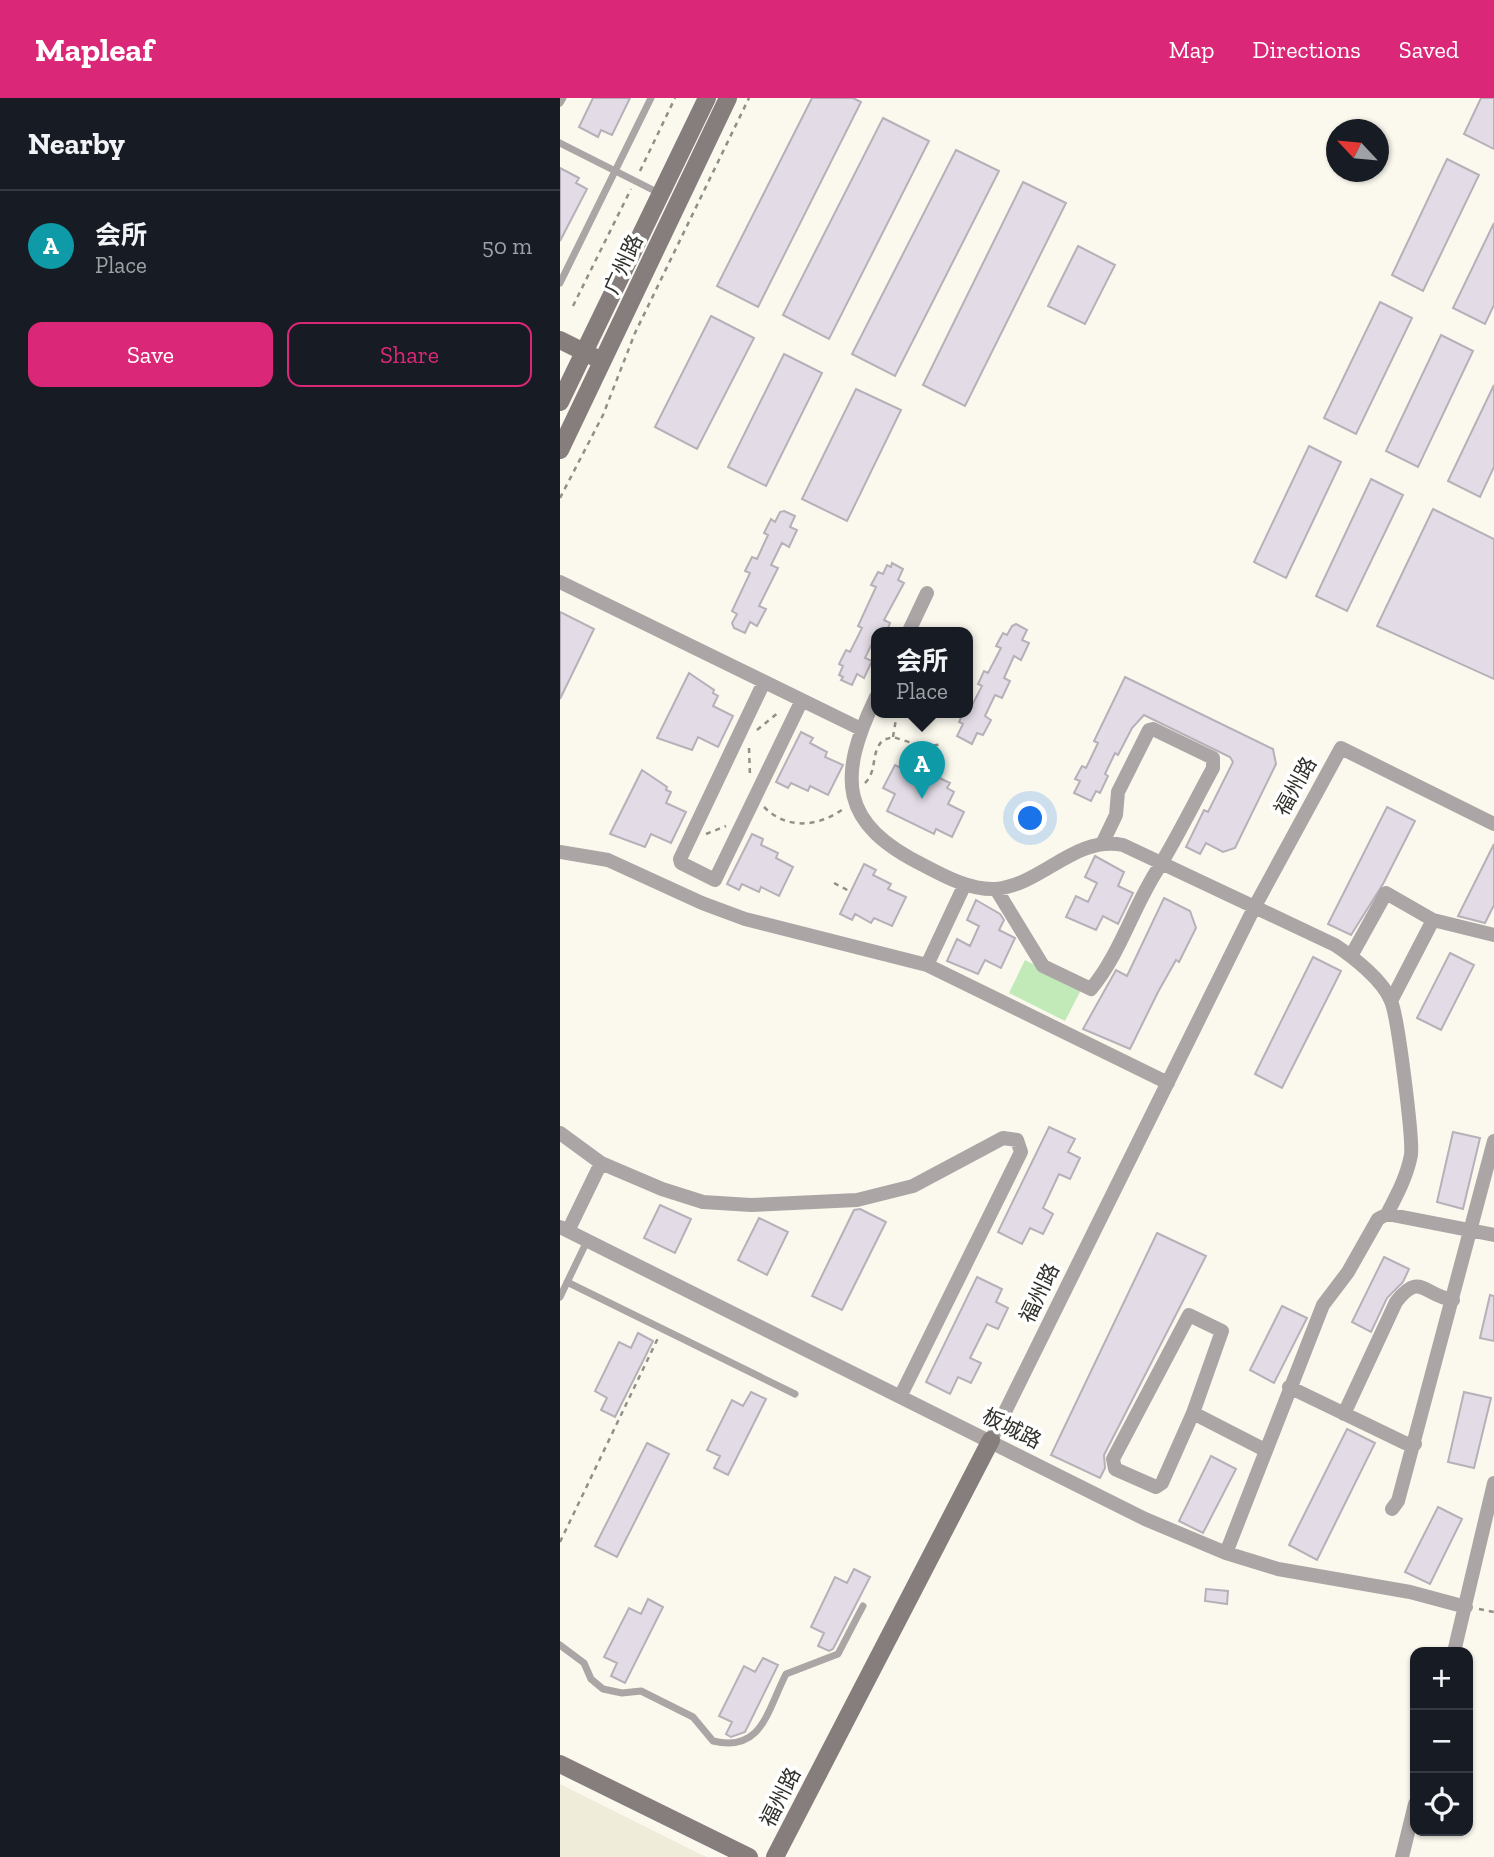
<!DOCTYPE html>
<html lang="en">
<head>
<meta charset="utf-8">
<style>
	body { margin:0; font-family:"Zilla Slab","Noto Sans SC",serif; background:#20242c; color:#f1f3f6 }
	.controls { position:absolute; right:21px; bottom:21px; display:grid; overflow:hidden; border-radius:14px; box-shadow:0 2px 5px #0004 }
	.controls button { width:63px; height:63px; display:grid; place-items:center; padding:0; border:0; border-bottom:2px solid #363941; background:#171b24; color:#f1f3f6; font:35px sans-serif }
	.compass { position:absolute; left:766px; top:21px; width:63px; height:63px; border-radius:50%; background:#171b24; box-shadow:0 2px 5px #0004; rotate:296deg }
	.you { position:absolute; left:471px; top:721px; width:24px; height:24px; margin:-18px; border:5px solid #fff; border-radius:50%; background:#1a73e8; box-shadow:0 0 0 10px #1a73e833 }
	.badge { display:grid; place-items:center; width:46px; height:46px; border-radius:50%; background:#db2777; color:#fff; font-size:23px; font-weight:700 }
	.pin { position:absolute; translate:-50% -58px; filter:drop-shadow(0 2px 4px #0008) }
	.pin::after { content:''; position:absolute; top:37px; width:24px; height:21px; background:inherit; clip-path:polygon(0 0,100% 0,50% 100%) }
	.popup { position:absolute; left:311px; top:529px; width:102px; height:91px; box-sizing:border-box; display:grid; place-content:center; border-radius:14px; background:#171b24; filter:drop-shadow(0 2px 5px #0005); font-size:23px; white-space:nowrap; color:#9ea1a6 }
	.popup b { font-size:26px; color:#f1f3f6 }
	.popup::after { content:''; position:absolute; left:50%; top:100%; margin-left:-14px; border:14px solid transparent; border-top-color:#171b24 }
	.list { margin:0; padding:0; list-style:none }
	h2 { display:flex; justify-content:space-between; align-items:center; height:91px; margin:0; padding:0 28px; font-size:30px }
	h2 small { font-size:23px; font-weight:400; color:#9ea1a6 }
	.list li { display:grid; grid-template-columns:46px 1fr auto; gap:21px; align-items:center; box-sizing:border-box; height:112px; padding:0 28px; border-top:2px solid #363941 }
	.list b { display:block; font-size:26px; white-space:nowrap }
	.list p { margin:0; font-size:23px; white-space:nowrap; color:#9ea1a6 }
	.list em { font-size:23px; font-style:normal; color:#9ea1a6 }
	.actions { display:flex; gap:14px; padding:21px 28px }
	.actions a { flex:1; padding:16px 0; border:2px solid #db2777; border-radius:14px; text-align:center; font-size:24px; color:#db2777 }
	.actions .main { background:#db2777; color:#fff }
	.icon { flex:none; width:38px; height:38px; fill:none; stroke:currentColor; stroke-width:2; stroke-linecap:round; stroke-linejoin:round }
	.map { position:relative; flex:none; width:934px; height:1759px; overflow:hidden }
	header { display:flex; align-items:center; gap:42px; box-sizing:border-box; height:98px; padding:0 35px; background:#db2777; color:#fff }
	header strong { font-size:33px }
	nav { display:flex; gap:38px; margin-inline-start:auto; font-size:24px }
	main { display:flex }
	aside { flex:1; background:#171b24 }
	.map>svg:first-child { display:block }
	.built { fill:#f0ecda }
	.green { fill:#c1eab8 }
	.building { fill:#e3dce6; stroke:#b6b0b9; stroke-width:2 }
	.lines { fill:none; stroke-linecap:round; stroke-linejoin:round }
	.path { stroke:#919088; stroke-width:2.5; stroke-dasharray:5 5; stroke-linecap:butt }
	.lane { stroke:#aba6a5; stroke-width:7 }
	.street { stroke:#aba6a5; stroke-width:14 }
	.secondary { stroke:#867e7c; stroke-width:18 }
	.labels { text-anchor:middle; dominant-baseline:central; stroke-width:7; stroke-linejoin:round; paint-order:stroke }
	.street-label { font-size:21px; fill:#31312c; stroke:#fff }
</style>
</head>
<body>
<header>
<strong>Mapleaf</strong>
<nav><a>Map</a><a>Directions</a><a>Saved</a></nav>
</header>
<main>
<aside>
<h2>Nearby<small></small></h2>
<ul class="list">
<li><span class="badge" style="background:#0f9aa8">A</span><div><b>会所</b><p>Place</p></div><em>50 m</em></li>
</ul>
<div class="actions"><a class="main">Save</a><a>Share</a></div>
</aside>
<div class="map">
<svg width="934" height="1759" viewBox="0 0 934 1759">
	<rect width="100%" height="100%" fill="#fbf9ee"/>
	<!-- built -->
	<path class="built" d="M 0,1686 L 138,1755 L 147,1759 L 0,1759 Z"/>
	<!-- green -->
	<path class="green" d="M 465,862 L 522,890 L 505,923 L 449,895 Z"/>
	<!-- building -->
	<path class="building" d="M 33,0 L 70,0 L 52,37 L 41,32 L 38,39 L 19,29 Z
		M 252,0 L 293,0 L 301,4 L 198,209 L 157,188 Z
		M 921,0 L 934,0 L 934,51 L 904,36 Z
		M 323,20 L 369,43 L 269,241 L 223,217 Z
		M 396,52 L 439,73 L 335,278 L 292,256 Z
		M 887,61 L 919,77 L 863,193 L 832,177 Z
		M 0,70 L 19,80 L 16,85 L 27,91 L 0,143 Z
		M 463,84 L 506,105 L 405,308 L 363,287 Z
		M 934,125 L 934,207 L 925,226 L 893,210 Z
		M 518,148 L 555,167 L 525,226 L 488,208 Z
		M 820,204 L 852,220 L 796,336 L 764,320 Z
		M 151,218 L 194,240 L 137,351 L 95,329 Z
		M 881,237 L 913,253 L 858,369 L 826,353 Z
		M 224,256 L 262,275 L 206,388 L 168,369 Z
		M 934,287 L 934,369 L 920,399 L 888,383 Z
		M 296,291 L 341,312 L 287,423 L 242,401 Z
		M 749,348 L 781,364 L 726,480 L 694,464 Z
		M 811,381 L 843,397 L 787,513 L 756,498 Z
		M 873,411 L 934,441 L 934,581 L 817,528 Z
		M 224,413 L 235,418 L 230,429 L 237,432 L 229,449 L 222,445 L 211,467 L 218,470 L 199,508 L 206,511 L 197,528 L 190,524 L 185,535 L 174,530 L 172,525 L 177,516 L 172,513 L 190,475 L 185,473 L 192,459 L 197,461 L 208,437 L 204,435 L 211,421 L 215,424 L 220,414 Z
		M 332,465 L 343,471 L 338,482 L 344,485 L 324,522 L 330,525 L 326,535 L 317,535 L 305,560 L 312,563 L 304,580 L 297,576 L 292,587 L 281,582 L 283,579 L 279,577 L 283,568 L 279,566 L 286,552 L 290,554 L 302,530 L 298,528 L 316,489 L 311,487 L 318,474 L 323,476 L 327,467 L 331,469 Z
		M 0,514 L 34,531 L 0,601 Z
		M 456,526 L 467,532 L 462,542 L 469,545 L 461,562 L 454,558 L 444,580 L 450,583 L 442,600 L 435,597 L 425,618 L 431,622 L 423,637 L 417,635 L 412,646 L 397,638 L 403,626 L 399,624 L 403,615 L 408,615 L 422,588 L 418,586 L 424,573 L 428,575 L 441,550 L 436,548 L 443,535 L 447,537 L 452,528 Z
		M 129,575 L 154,592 L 153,595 L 158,598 L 153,608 L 173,618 L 158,649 L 138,639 L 132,652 L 97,640 Z
		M 565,579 L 713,651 L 716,666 L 675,750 L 663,754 L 646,745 L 640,756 L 626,749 L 644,712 L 648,714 L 673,664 L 670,659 L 584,617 L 572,630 L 558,657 L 555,655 L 545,676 L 548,678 L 540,695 L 536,693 L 531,703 L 514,695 L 520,683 L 515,681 L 522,668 L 526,670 L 538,645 L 534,643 Z
		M 241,634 L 253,640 L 250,645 L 267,654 L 265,659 L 283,667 L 268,697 L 250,688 L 248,693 L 231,685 L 228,690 L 216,684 Z
		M 350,666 L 390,685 L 387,690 L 394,694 L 388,706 L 404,714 L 392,739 L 376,731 L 374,736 L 327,713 L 335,696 L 323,690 L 335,667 L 347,673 Z
		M 82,672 L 107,689 L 106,692 L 111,694 L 106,705 L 126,714 L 111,745 L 91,736 L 85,749 L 50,736 Z
		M 827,709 L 855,723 L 823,786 L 791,837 L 768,826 Z
		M 192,736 L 203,741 L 201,747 L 218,755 L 216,760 L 233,769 L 219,798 L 201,789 L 199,794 L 182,786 L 179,792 L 167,786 Z
		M 934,746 L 934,807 L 925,825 L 898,818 Z
		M 535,758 L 564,774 L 558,788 L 573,795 L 558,826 L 543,818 L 536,832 L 506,819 L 516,798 L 528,804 L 537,785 L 525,779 Z
		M 304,766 L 316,772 L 313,777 L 331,786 L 328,791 L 346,799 L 332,828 L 314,820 L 311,825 L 295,816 L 292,822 L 280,816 Z
		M 604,800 L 630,813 L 636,830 L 619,864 L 616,862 L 598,894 L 570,951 L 523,931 L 556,872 L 567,878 Z
		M 416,802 L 440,816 L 444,822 L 439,832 L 455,840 L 441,870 L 425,862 L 418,876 L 387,863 L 397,841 L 410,848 L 419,828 L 407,822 Z
		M 890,855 L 914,867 L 881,932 L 857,920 Z
		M 753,859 L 781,873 L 722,990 L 695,976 Z
		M 489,1029 L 515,1041 L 508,1054 L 520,1060 L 510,1081 L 499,1076 L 483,1110 L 493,1116 L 483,1136 L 470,1130 L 462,1146 L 438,1134 Z
		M 893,1034 L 920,1040 L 903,1111 L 877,1104 Z
		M 100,1107 L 131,1121 L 115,1155 L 84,1140 Z
		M 300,1111 L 326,1124 L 282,1212 L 252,1198 L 294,1112 Z
		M 199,1120 L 228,1134 L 207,1177 L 178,1162 Z
		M 597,1135 L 646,1158 L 544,1357 L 545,1370 L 540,1380 L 491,1357 Z
		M 824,1159 L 849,1171 L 843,1184 L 827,1200 L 811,1234 L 792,1224 Z
		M 417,1179 L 442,1191 L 436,1204 L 448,1210 L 438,1231 L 427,1226 L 410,1260 L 421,1265 L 411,1285 L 398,1279 L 390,1296 L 366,1284 Z
		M 930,1197 L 934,1198 L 934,1243 L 920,1240 Z
		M 722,1208 L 747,1220 L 714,1285 L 690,1272 Z
		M 78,1235 L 93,1243 L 55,1319 L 41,1312 L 47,1300 L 35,1293 L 59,1244 L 71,1250 Z
		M 191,1294 L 206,1301 L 168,1377 L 154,1370 L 160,1358 L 147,1352 L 172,1302 L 183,1308 Z
		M 904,1294 L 931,1300 L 914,1370 L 888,1364 Z
		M 787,1331 L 815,1345 L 757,1462 L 729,1447 Z
		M 87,1345 L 109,1356 L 57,1459 L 35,1448 Z
		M 651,1358 L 676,1371 L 643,1435 L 619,1423 Z
		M 878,1409 L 902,1421 L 870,1486 L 845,1474 Z
		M 294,1471 L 310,1479 L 273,1551 L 269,1553 L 258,1548 L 264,1535 L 251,1529 L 275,1479 L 287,1485 Z
		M 646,1491 L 668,1493 L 667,1506 L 645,1503 Z
		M 88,1501 L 103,1509 L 65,1585 L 51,1578 L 57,1565 L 44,1559 L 69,1510 L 81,1516 Z
		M 203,1560 L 218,1567 L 185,1634 L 171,1639 L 166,1636 L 172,1624 L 159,1618 L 184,1568 L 195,1574 Z"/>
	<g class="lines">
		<!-- path -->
		<path class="path" d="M 80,73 L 115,0
			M 13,208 L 71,91
			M 0,400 L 43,317 L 75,235 L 189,0
			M 197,632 L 219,614
			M 333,639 L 337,615
			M 189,650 L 190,678
			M 305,685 C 318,672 310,655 323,642 L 333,639 L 365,649 L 383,646
			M 204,709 C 227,732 258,729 283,711
			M 146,736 L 166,728
			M 274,785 L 291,794
			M 0,1444 L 98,1240
			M 919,1511 L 934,1514"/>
		<!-- lane -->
		<path class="lane" d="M 0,5 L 3,0
			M 0,45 L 99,95
			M 0,185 L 91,0
			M 7,1184 L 235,1296
			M 0,1199 L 27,1143
			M 0,1547 L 24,1565 L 31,1581 L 43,1591 L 62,1595 L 81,1593 L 133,1619 L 153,1643 C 202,1655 207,1613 226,1576 L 278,1556 L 303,1508"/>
		<!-- street -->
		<path class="street" d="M 0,484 L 301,631
			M 348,535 L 367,495
			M 204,584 L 120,761 L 121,765 L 155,782 L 242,602
			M 316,599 C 277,680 279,726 365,768 C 386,779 410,792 435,791 C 482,787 515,737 563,747 L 775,847 C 793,859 823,882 831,903 C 838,919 853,1040 851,1057 C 847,1078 837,1097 827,1116 L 934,1137
			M 0,754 L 48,762 L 142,805 L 185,821 L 367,867 L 405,786
			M 436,791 L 483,868 L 531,891 C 560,856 572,812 596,774 C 617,740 634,705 653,670 L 653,660 L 593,631 L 589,632 L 558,694 L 556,717 L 543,744
			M 791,858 L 826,795 L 873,822
			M 367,867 L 608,985
			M 831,903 L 873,822 L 934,837
			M 0,1035 L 41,1065 L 102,1091 L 143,1104 L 191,1107 L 297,1102 L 353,1088 L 443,1040 L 457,1042 L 461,1054 L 341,1297
			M 0,1129 L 585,1421 L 666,1455 L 718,1471 L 850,1494 L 906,1509
			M 8,1133 L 41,1065
			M 729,1289 L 845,1345 L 855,1346
			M 633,1315 L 602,1385 L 596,1389 L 555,1371 L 553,1361 L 629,1217 L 662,1233 L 633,1315 L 705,1352
			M 784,1316 L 836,1204 C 860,1173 863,1197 893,1202
			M 431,1342 L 695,808 L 781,650 L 934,726
			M 832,1411 L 838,1403 L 934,1043
			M 666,1455 L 763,1207 L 788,1174 L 818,1121 L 827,1116
			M 894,1554 L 934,1385
			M 842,1759 L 855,1706"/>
		<!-- secondary -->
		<path class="secondary" d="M 0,242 L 34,259
			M 0,304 L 147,0
			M 0,352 L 168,0
			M 0,1666 L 189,1759
			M 215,1759 L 431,1342"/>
	</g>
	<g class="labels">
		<!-- street labels -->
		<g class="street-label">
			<text transform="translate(63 166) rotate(-65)">广州路</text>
			<text transform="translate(735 688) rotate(-61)">福州路</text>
			<text transform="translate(479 1195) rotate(-64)">福州路</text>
			<text transform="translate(452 1330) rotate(27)">板城路</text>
			<text transform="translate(220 1699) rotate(-63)">福州路</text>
		</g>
	</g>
</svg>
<div class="controls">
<button>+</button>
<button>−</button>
<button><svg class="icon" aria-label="locate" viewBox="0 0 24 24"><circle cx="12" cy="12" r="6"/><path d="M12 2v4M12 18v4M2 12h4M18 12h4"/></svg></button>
</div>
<svg class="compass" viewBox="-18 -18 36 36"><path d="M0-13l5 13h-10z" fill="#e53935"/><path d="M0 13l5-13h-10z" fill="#9ea1a6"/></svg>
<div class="you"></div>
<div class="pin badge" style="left:362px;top:701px;background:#0f9aa8">A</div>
<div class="popup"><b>会所</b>Place</div>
</div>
</main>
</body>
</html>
